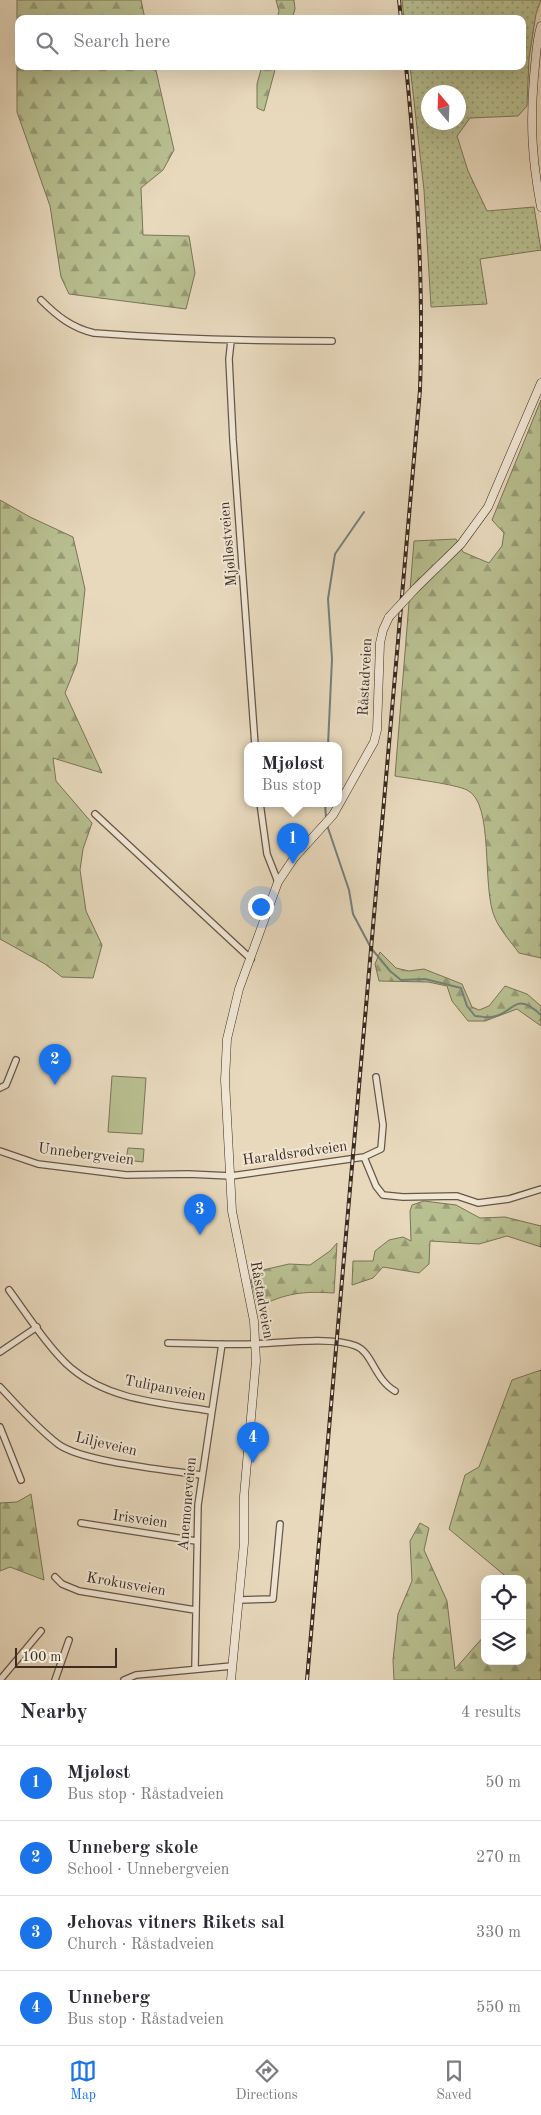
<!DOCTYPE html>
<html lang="en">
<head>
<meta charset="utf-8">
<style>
	body { margin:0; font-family:"Old Standard TT",serif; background:#f2f2f3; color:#2b2b33 }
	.controls { position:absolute; right:15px; bottom:15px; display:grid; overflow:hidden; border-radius:10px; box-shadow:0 5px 20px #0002 }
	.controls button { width:45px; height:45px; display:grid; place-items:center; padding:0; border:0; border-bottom:1px solid #e1e1e2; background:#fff; color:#2b2b33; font:25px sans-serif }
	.compass { position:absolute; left:421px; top:85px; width:45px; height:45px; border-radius:50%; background:#fff; box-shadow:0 5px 20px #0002; rotate:341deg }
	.scale { position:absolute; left:15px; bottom:12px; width:102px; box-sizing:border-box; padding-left:5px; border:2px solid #3b2b21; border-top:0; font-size:14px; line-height:18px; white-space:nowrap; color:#3b2b21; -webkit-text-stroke:4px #f0e6d4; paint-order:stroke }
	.you { position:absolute; left:260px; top:906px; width:18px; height:18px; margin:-12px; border:4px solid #fff; border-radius:50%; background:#1a73e8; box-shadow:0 0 0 8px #1a73e833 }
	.badge { display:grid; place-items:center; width:32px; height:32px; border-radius:50%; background:#1a73e8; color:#fff; font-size:16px; font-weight:700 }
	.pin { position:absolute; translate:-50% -41px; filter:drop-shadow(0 1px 2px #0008) }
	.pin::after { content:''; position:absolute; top:26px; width:18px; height:15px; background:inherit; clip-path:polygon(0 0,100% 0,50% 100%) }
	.popup { position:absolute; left:244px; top:742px; width:98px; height:65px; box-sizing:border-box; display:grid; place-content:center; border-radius:10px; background:#fff; filter:drop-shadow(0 1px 4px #0005); font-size:16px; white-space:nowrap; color:#7c7c81 }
	.popup b { font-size:19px; color:#2b2b33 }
	.popup::after { content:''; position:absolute; left:50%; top:100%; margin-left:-10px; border:10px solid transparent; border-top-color:#fff }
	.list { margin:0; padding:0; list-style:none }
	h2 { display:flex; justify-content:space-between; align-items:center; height:65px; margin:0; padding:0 20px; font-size:21px }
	h2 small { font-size:16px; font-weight:400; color:#7c7c81 }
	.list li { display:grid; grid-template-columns:32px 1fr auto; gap:15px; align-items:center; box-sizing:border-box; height:75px; padding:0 20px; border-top:1px solid #e1e1e2 }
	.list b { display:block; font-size:19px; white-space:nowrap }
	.list p { margin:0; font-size:16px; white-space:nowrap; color:#7c7c81 }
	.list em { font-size:16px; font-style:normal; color:#7c7c81 }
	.icon { flex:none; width:28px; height:28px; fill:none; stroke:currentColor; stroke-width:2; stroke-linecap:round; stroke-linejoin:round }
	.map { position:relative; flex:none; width:541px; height:1680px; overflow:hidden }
	.search { position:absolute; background:#fff; box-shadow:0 5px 20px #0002; left:15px; right:15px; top:15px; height:55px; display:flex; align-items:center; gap:12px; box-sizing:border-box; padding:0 18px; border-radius:10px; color:#7c7c81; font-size:19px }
	.sheet { height:365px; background:#fff }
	nav { display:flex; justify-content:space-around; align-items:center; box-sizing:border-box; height:70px; border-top:1px solid #e1e1e2; background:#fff; font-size:14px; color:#7c7c81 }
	nav a { display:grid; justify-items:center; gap:2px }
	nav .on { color:#1a73e8 }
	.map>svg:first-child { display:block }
	.grass { fill:url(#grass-dots); stroke:#7a7558; fill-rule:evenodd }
	.forest { fill:url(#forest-firs); stroke:#7a7558 }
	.green { fill:#b8bf90; stroke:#7a7558 }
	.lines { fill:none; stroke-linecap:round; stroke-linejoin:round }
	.stream { stroke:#73807c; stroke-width:2 }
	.minor-casing { stroke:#665648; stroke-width:8 }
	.secondary-casing { stroke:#3b2b21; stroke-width:9 }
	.minor { stroke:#f0e6d4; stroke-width:5.5 }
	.secondary { stroke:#f0e6d4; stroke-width:8 }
	.rail-casing { stroke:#3b2b21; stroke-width:4 }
	.rail { stroke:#f0e6d4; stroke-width:2; stroke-dasharray:5.5; stroke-linecap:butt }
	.secondary-bridge-casing { stroke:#3b2b21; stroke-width:9; stroke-linecap:butt }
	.secondary-bridge { stroke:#f0e6d4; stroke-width:8 }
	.labels { text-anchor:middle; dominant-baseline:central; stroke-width:4; stroke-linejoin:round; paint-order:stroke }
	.street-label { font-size:15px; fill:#3b2b21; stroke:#f0e6d4 }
</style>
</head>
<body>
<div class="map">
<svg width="541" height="1680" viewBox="0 0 541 1680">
	<defs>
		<pattern id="grass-dots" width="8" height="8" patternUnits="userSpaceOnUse" patternTransform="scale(1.25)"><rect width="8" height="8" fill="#b8bf90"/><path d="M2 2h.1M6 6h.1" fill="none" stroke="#979b75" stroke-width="1.8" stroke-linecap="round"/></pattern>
		<pattern id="forest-firs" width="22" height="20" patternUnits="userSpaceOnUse" patternTransform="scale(1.25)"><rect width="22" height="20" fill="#b8bf90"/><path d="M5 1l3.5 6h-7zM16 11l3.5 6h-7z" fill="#979b75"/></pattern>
	</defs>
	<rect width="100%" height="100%" fill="#e8d9bd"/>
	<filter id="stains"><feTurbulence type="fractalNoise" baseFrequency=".004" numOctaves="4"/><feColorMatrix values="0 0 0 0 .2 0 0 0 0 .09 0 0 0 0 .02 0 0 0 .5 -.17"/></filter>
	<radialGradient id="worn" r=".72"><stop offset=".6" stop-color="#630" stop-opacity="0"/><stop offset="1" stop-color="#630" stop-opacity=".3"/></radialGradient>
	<!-- grass -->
	<path class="grass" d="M 402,0 L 541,0 L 536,14 L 529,58 L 527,106 L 518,116 L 470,118 L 457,136 L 468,171 L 487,211 L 534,207 L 541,250 L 480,259 L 487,304 L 431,307 L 424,190 L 410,66 L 522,66 L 522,19 L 404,19 ZM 428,92 L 458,92 L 458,122 L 428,122 Z"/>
	<!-- forest -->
	<path class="forest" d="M 17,0 L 141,0 L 145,19 L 19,19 L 19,66 L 155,66 L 174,150 L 163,170 L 141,188 L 143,235 L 189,236 L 195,273 L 186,309 L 69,294 L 61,277 L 50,206 L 17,112 Z
		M 276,0 L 294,0 L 295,9 L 292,19 L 277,19 L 279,11 Z
		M 262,66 L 276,66 L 264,111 L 257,108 L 257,84 Z
		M 541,400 L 541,958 L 519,953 C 511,942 500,930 495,918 C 481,888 495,803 467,790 C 455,784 412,779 395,776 L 414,541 L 456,539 L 463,552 L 489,563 L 502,546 L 504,533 L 492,520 Z
		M 0,500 L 30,517 L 73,537 L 85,589 L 77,663 L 65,693 L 102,773 L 53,758 L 56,781 L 92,823 L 83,849 L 80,870 L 86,911 L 102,945 L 93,978 L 62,977 L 45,964 L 0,939 Z
		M 380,952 L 396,968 L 409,971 L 424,969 L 462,984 L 472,1007 L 479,1010 L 489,1006 L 505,986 L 527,994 L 541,1006 L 541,1026 L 517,1009 L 485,1021 L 468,1021 L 452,1001 L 447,986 L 428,982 L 379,981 L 375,964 Z
		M 424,1201 L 456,1205 L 480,1218 L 505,1217 L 541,1226 L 541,1247 L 507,1236 L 479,1244 L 430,1241 L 429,1264 L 419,1273 L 383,1267 L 373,1278 L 352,1285 L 353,1261 L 373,1261 L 375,1251 L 389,1240 L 403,1237 L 411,1241 L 410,1211 L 412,1205 Z
		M 337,1243 L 334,1293 C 303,1291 286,1293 258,1307 L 251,1280 L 254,1272 L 289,1264 L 310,1265 L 330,1251 Z
		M 541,1370 L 541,1680 L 394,1680 L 393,1660 L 398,1614 L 412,1581 L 410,1541 L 420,1523 L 429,1528 L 424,1550 L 447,1601 L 455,1669 L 485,1635 L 485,1661 L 522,1661 L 522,1595 L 525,1592 L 522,1590 L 522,1579 L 509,1579 L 449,1529 L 465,1475 L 479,1467 L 512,1380 Z
		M 31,1494 L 44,1580 L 10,1567 L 0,1571 L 0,1503 L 17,1502 Z"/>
	<!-- green -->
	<path class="green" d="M 112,1076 L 146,1078 L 142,1134 L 108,1132 Z
		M 128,1148 L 144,1149 L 143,1162 L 126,1160 Z"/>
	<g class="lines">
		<!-- stream -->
		<path class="stream" d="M 328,745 L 332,659 L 328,599 L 335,554 L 364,512
			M 325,803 L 326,818
			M 327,825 L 349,890 L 353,914 L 371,948 L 390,971 L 401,980 L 425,979 L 461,988 L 467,1006 L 475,1016 C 480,1016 486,1018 491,1017 C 514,1015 513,989 541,1015"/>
		<defs>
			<path id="minor" d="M 41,300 C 57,316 72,328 94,333 C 173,339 253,341 332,341
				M 231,341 L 229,359 L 233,440 L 255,745
				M 260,803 L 267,854 L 278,882
				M 95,814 L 251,959
				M 0,1088 L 6,1085 L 16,1060
				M 0,1151 L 38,1164 L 126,1175 L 188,1174 L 231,1176 L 364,1157 L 376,1186 L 383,1195 L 403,1197 L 457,1196 L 478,1203 L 509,1199 L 541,1189
				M 364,1157 L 381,1149 L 383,1125 L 376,1077
				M 9,1290 C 26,1313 50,1350 71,1368 C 110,1401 163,1403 211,1411
				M 168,1343 C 196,1343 224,1345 253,1344 C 280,1343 332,1336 356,1346 C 372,1352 375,1380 395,1391
				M 0,1352 L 37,1327
				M 0,1387 C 18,1406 37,1428 58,1444 C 82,1462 168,1470 201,1475
				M 0,1427 L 21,1480
				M 81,1523 L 196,1541
				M 55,1577 L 62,1584 L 79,1591 L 195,1610
				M 239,1600 L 273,1599 L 280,1524
				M 195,1668 L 198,1505 L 222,1344
				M 0,1680 L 41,1631
				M 55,1680 L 69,1640
				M 124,1680 L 136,1675 L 232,1666"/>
			<path id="secondary" d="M 541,26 C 536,42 536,59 534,76 C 530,124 532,160 541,207
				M 415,589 L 461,544 L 488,507 L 541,383
				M 231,1680 L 244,1543 L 244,1496 L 256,1361 L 254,1321 L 232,1211 L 225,1080 L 227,1039 L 239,989 L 278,882 L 294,858 L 333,815 L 374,742 L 377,730 L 380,643 L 383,630 L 389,617"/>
		</defs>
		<!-- minor casing -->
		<use href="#minor" class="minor-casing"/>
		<!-- secondary casing -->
		<use href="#secondary" class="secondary-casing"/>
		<!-- minor -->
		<use href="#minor" class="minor"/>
		<!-- secondary -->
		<use href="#secondary" class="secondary"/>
		<defs>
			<path id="rail" d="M 399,0 L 401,19
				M 307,1680 L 420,390 C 424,281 417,174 406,66"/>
		</defs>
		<!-- rail casing -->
		<use href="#rail" class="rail-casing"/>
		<!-- rail -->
		<use href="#rail" class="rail"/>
		<defs>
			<path id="secondary-bridge" d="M 389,617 L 415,589"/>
		</defs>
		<!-- secondary-bridge casing -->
		<use href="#secondary-bridge" class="secondary-bridge-casing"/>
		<!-- secondary-bridge -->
		<use href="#secondary-bridge" class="secondary-bridge"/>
	</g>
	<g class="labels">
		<!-- street labels -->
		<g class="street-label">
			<text transform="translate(229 544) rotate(-95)">Mjølløstveien</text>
			<text transform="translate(366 677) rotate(-87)">Råstadveien</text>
			<text transform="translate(295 1154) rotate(-8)">Haraldsrødveien</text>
			<text transform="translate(86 1155) rotate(7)">Unnebergveien</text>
			<text transform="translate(261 1300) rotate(80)">Råstadveien</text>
			<text transform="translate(165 1389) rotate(11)">Tulipanveien</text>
			<text transform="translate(106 1445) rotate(13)">Liljeveien</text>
			<text transform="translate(188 1504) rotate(-85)">Anemoneveien</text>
			<text transform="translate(140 1520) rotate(8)">Irisveien</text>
			<text transform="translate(126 1585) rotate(10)">Krokusveien</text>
		</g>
	</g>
	<rect width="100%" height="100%" filter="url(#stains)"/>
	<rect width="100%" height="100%" fill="url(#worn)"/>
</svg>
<div class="controls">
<button><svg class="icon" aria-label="locate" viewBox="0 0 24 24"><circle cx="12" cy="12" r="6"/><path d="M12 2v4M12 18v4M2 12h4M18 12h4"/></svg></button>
<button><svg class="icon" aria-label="layers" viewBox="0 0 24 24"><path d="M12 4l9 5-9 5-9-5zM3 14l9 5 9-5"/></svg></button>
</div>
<svg class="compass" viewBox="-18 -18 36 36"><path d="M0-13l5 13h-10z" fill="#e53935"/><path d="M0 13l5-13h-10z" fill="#7c7c81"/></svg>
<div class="scale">100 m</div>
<div class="you"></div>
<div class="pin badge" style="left:293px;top:864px">1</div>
<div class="popup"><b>Mjøløst</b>Bus stop</div>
<div class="pin badge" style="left:55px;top:1085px">2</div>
<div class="pin badge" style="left:200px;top:1235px">3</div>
<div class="pin badge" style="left:253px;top:1463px">4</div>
<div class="search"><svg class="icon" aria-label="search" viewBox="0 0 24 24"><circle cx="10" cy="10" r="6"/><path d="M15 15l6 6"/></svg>Search here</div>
</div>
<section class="sheet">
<h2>Nearby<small>4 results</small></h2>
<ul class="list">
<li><span class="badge">1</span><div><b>Mjøløst</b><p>Bus stop · Råstadveien</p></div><em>50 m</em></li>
<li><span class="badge">2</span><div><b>Unneberg skole</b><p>School · Unnebergveien</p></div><em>270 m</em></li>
<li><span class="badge">3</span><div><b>Jehovas vitners Rikets sal</b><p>Church · Råstadveien</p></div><em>330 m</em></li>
<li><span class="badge">4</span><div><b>Unneberg</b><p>Bus stop · Råstadveien</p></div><em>550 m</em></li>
</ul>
</section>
<nav>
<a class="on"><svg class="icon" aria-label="map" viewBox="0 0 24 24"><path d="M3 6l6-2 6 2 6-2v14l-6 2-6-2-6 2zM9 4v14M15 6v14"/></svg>Map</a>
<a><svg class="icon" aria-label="directions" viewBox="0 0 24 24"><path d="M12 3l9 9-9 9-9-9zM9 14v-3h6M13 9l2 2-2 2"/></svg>Directions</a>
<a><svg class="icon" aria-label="saved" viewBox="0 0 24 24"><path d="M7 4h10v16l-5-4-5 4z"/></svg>Saved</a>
</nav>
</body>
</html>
